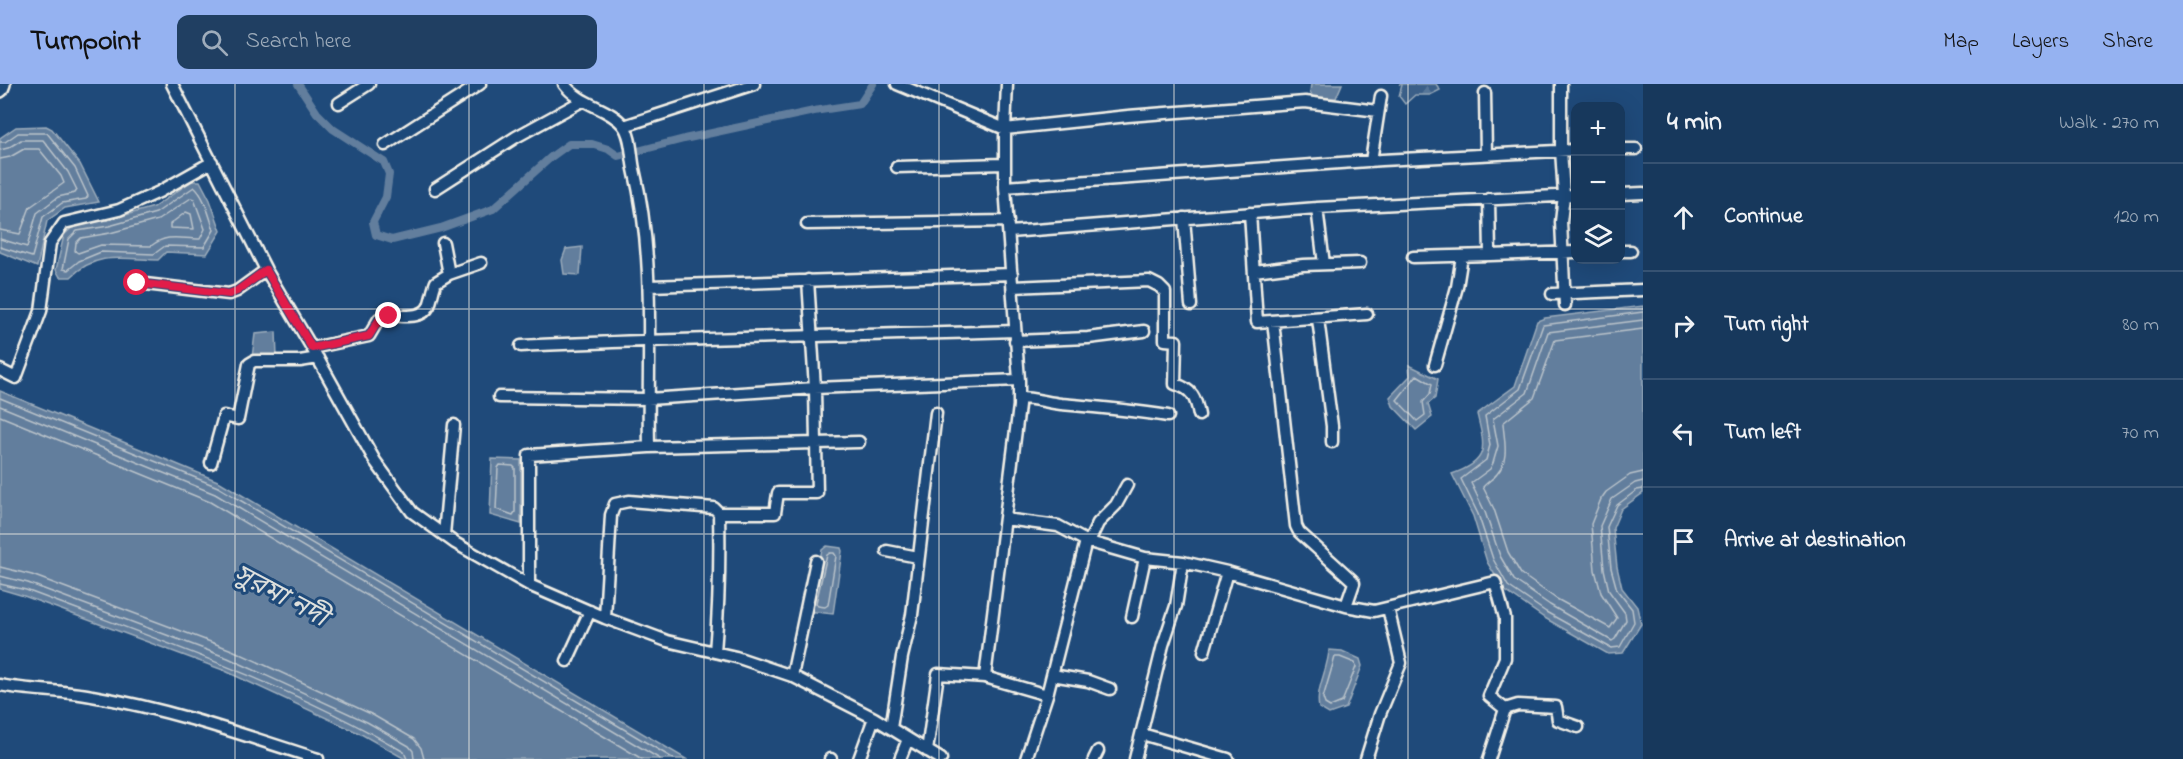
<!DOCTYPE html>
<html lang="en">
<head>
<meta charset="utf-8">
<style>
	body { margin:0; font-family:"Indie Flower","Noto Sans Bengali",sans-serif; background:#203f62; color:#f1f3f6 }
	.controls { position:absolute; right:18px; top:18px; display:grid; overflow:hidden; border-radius:12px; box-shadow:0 6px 24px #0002 }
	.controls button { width:54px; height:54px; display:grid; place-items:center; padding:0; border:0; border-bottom:2px solid #365272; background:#17385c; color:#f1f3f6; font:30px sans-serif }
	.stop { position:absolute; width:18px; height:18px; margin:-14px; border:4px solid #e11d48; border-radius:50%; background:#fff }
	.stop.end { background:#e11d48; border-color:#fff; box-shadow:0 2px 6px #0008 }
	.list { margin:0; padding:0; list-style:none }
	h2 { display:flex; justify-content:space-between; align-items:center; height:78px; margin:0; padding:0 24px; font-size:26px }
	h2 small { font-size:20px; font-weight:400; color:#9eacbb }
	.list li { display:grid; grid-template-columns:39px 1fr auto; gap:18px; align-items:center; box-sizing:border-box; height:108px; padding:0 24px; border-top:2px solid #365272 }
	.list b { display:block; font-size:22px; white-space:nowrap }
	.list em { font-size:20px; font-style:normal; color:#9eacbb }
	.icon { flex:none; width:33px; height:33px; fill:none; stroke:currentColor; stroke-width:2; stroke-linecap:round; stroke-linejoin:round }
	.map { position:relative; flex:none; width:1643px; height:675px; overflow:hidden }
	header { display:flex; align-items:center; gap:36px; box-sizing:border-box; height:84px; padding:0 30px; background:#95b2f1; color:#111 }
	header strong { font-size:28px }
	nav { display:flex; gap:33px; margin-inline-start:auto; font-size:21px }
	.search { width:420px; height:54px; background:#203f62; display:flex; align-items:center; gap:15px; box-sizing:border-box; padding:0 21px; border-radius:12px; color:#9eacbb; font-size:22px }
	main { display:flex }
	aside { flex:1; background:#17385c }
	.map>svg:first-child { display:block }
	.forest { fill:url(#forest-firs); stroke:#97a8b8; stroke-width:1.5 }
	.water { fill:#627e9d; stroke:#9cacbb; stroke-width:1.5 }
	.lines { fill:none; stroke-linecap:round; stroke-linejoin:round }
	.shore { stroke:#bac3ca; stroke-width:1.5 }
	.canal { stroke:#627e9d; stroke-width:8 }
	.minor-casing { stroke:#f4f1e8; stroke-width:15 }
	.highway-casing { stroke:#f4f1e8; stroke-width:20 }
	.minor { stroke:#1f4a7a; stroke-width:10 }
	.highway { stroke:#1f4a7a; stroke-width:15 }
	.route { stroke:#e11d48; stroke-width:8 }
	.grid { fill:none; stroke:#f4f1e8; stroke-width:1.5; stroke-opacity:0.55 }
	.labels { text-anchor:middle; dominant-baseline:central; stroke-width:6; stroke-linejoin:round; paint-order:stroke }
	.water-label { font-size:27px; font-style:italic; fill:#dee0dd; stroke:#1f4a7a }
</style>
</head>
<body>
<header>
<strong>Turnpoint</strong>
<div class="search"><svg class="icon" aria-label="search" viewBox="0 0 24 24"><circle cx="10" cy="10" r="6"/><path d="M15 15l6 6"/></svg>Search here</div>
<nav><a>Map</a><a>Layers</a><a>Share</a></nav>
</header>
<main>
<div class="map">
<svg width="1643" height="675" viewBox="0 0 1643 675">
	<defs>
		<pattern id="forest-firs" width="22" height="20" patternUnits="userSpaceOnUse" patternTransform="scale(1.5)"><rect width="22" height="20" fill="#3a5f88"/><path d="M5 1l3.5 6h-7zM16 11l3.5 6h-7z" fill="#577699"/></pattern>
	</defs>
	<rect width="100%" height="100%" fill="#1f4a7a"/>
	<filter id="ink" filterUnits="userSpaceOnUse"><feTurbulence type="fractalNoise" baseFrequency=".0167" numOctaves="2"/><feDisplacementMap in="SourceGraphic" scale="12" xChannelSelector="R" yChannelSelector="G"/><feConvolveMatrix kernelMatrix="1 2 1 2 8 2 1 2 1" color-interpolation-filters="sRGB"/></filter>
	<g filter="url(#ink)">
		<!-- forest -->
		<path class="forest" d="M 1399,0 L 1436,0 L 1440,6 L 1430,11 L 1415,11 L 1405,20 L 1399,12 L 1402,1 Z"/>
		<!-- water -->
		<path class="water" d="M 1311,0 L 1342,0 L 1336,14 L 1313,13 L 1310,8 Z
			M 46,42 L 52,45 L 80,80 L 99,118 L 65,124 L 47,137 L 37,183 L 0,168 L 0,54 L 16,43 Z
			M 192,97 L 200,97 L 210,116 L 221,147 L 207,170 L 166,168 L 158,176 C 124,175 97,167 71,193 L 60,193 L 56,186 L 64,151 L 75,141 L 108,136 L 154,123 Z
			M 582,163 L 580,191 L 564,190 L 562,176 L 566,165 Z
			M 1643,222 L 1643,409 L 1621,425 L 1613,444 L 1617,483 L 1622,504 L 1637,523 L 1641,540 L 1623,569 L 1608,570 L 1543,533 L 1504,506 L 1487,478 L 1473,432 L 1452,390 C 1490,377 1485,363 1477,330 L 1515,302 L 1537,237 L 1545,234 Z
			M 276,248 L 277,273 L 252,274 L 255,250 Z
			M 1409,281 L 1438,295 L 1435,314 L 1428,320 L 1432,333 L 1416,346 L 1393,322 L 1390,313 L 1410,292 Z
			M 0,307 L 220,398 L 686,675 L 405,675 L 361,650 L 223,586 L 24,512 L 0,505 Z
			M 492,375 L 521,376 L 521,440 L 490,431 Z
			M 827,462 L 841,464 L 842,467 L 833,530 L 808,527 L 822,466 Z
			M 1329,566 L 1342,567 L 1360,575 L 1362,582 L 1346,624 L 1329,630 L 1319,624 C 1315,605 1328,586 1329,566 Z"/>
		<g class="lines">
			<!-- shore -->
			<path class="shore" d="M 0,58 L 5,58 L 18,49 L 47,49 L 75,84 L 88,112 L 86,115 L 62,119 L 43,133 L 32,173 L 0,163
				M 0,66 L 8,64 L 21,56 L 43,56 L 68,88 L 77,106 L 75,109 L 58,113 L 37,129 L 27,163 L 0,155
				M 0,75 L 10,73 L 24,65 L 39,65 L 61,92 L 64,99 L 30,123 L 20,150 L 0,146
				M 194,103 C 205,112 209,132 214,146 L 204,163 L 165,162 L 154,170 L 101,168 L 79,177 L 68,186 L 63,185 L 69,155 L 77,147 L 109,142 L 156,129 Z
				M 191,114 L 194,115 L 205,145 L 200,155 C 180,155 168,149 151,162 L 101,161 L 78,169 L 75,167 L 76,159 L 81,154 L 110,149 L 158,136 Z
				M 186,128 L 191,130 L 194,145 L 170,144 L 170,140 Z
				M 1643,228 L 1543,241 L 1520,305 L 1485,332 L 1490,361 L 1486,376 L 1461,395 L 1478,430 L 1493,475 L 1508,502 L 1546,528 L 1611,564 L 1620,563 L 1634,538 L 1632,525 L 1617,506 L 1611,484 L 1607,443 L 1617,421 L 1637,406 L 1643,405
				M 1643,236 L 1548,248 L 1527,309 L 1493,335 L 1498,362 L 1493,379 L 1490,385 L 1471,399 L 1485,428 L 1500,472 L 1514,496 L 1550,521 L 1612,557 L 1615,555 L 1626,536 L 1625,529 L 1609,507 L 1604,485 L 1600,442 L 1612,415 L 1635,399 L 1643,397
				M 1643,245 L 1555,256 L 1534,314 L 1503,339 C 1504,356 1510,375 1497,390 C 1493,395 1487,398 1483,403 L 1494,425 L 1508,468 L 1521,490 L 1555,514 L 1610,544 L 1617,534 L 1601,509 L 1595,486 L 1591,440 L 1601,415 L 1606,408 L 1630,391 L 1643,388
				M 1417,291 L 1432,300 L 1430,310 L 1423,318 L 1425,331 L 1417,337 L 1397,316 Z
				M 0,314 L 218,403 L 674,675
				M 0,322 L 215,410 L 660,675
				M 0,332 L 210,418 L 642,675
				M 500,381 L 513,382 L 515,384 L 515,428 L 513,431 L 496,425 L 498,384 Z
				M 830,469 L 834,469 L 836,472 L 828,521 L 825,523 L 818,522 L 816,519 L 827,471 Z
				M 0,483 L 32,491 L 232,566 L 371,630 L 414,655 L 421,664 L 424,675
				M 0,492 L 28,499 L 228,574 L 367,638 L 409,662 L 413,667 L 414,675
				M 0,500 L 26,506 C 153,554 287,599 404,668 L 407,675
				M 1335,573 L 1340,573 L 1355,579 L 1356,583 L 1342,618 L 1330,623 L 1325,620 L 1323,614 Z"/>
			<!-- canal -->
			<path class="canal" d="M 298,0 L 317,29 L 333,45 L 384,78 L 389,90 L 386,113 L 373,138 L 376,151 L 392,156 L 441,144 L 493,125 L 551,73 L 569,60 L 592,60 L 608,65 L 618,72 L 684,55 L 814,27 L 860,20 L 873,0"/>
			<defs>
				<path id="minor" d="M 172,0 L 266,186 L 312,264 L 375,377 L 412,428 L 455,459 L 529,501 L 605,534 L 667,557 L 736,573 L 792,592 L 874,634 L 941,675
					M 564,0 C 579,21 610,24 623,41 C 632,52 631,72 634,85 C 656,176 647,270 649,363
					M 897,0 L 1005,45 L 1128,32 L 1305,18 L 1378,27
					M 1561,0 L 1561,66 L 1564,111 L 1561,138 L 1565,221
					M 1485,9 L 1486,70
					M 339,19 L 369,0
					M 624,42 L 754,0
					M 385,61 L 480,0
					M 1620,65 L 1636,65
					M 1371,77 L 1381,12
					M 897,83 L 1004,80
					M 1005,103 L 1382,76 L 1576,66
					M 435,105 L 516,53 L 582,17
					M 1620,110 L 1643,109
					M 1489,115 L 1490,171 L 1576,168
					M 1317,124 L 1324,180
					M 1250,129 L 1257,238 L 1367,230
					M 1184,134 L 1191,221
					M 807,140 L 1008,137
					M 1009,148 L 1317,124 L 1576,111
					M 443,159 L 449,190
					M 1620,167 L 1631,167
					M 1413,173 L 1490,171
					M 1254,187 L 1303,181 L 1360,179
					M 137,199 L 229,210 L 237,207 L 266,186
					M 649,202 L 1012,190
					M 1013,203 L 1149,197 L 1159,202 L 1165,208 L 1165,256 L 1176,257 L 1175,300 C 1192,305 1196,314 1199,331
					M 1552,210 L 1643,206
					M 1318,235 L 1332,342 L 1332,358
					M 1273,237 L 1296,442 L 1299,448 L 1352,496 L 1354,499 L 1346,522
					M 1015,257 L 1088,254 L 1144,247
					M 521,262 C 685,254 850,252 1014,247
					M 312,264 L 369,252 L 379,235 L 383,232 C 397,230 422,237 429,222 C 432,214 433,205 436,198 L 449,190 L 481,179
					M 1435,281 L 1457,203 L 1462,172
					M 0,286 L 16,294 L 41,227 L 50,159 L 64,139 L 119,126 L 159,108 L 212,78
					M 499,313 L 648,315 L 815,304 L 1019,296
					M 1019,314 C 1033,314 1046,318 1061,320 C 1097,323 1132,326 1168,332
					M 211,379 L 224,332 L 238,335 L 249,280 L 254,277 L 300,277 L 318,274
					M 719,429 L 775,429 L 778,409 L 817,409 L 816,359 L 859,358
					M 1005,435 L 1058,442 L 1086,457 L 1047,611 L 1026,675
					M 444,451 L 454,341
					M 1086,457 L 1145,474 L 1183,478 L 1227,488 L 1346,522 L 1374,527 L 1495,498 L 1505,534 L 1505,574 L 1489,612 L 1505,625 L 1489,675
					M 1089,458 L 1098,439 L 1116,421 L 1127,401
					M 887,467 L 918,473
					M 529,501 L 529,371 L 649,363 L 816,359 L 815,304 L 808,196
					M 1132,533 L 1145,474
					M 605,534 L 611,431 L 615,420 L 629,417 L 714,424 L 719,429 C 720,475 719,521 715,568
					M 1204,568 L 1227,488
					M 567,577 L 590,527
					M 1052,591 L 1088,597 L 1110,605
					M 792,592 L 816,477
					M 985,593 L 1047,611
					M 0,601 C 30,607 62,606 92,612 C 169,625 244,651 318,675
					M 1505,625 L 1518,621 L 1556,623 L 1558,636 L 1578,643
					M 891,644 L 902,573 L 912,531 L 936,329
					M 1142,650 L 1228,675
					M 927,667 L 938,590 L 985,593 L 1019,322 L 1019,296 L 1005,103 L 1005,45 L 1007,0
					M 830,675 L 831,675
					M 859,675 L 874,634
					M 900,675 L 908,655
					M 1094,675 L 1098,667
					M 1135,675 L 1163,561 L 1176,522 L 1183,478
					M 1366,675 L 1380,630 L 1401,579 L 1388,524"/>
				<path id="highway" d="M 0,5 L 2,0"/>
			</defs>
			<!-- minor casing -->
			<use href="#minor" class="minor-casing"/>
			<!-- highway casing -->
			<use href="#highway" class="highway-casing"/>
			<!-- minor -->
			<use href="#minor" class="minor"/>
			<!-- highway -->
			<use href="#highway" class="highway"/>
		</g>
	</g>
	<g class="lines" filter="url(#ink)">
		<!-- route -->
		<path class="route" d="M 137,199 L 229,210 L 237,207 L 266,186 L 312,264 L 369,252 L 379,236 L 389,232"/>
	</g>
	<!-- grid -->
	<path class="grid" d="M 235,0 L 235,675M 469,0 L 469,675M 704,0 L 704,675M 939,0 L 939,675M 1174,0 L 1174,675M 1408,0 L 1408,675M 0,225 L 1643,225M 0,450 L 1643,450"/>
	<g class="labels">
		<!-- water labels -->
		<g class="water-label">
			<text transform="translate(280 513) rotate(28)">সুরমা নদী</text>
		</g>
	</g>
</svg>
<div class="controls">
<button>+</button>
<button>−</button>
<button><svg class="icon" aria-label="layers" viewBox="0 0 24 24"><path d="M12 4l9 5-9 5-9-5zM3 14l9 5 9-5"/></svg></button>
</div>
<div class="stop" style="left:137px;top:199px"></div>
<div class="stop end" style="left:389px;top:232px"></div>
</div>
<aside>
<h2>4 min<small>Walk · 270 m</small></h2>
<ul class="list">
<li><svg class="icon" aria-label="ahead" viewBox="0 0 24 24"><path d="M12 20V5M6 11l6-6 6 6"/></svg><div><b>Continue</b></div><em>120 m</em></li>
<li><svg class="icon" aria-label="right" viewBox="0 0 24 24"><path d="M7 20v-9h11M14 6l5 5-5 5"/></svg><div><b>Turn right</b></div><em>80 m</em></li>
<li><svg class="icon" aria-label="left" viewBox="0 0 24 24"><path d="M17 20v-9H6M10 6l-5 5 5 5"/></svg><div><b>Turn left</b></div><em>70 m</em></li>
<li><svg class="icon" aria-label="arrive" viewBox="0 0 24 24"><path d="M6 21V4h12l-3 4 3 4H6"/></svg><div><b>Arrive at destination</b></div></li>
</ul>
</aside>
</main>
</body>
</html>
